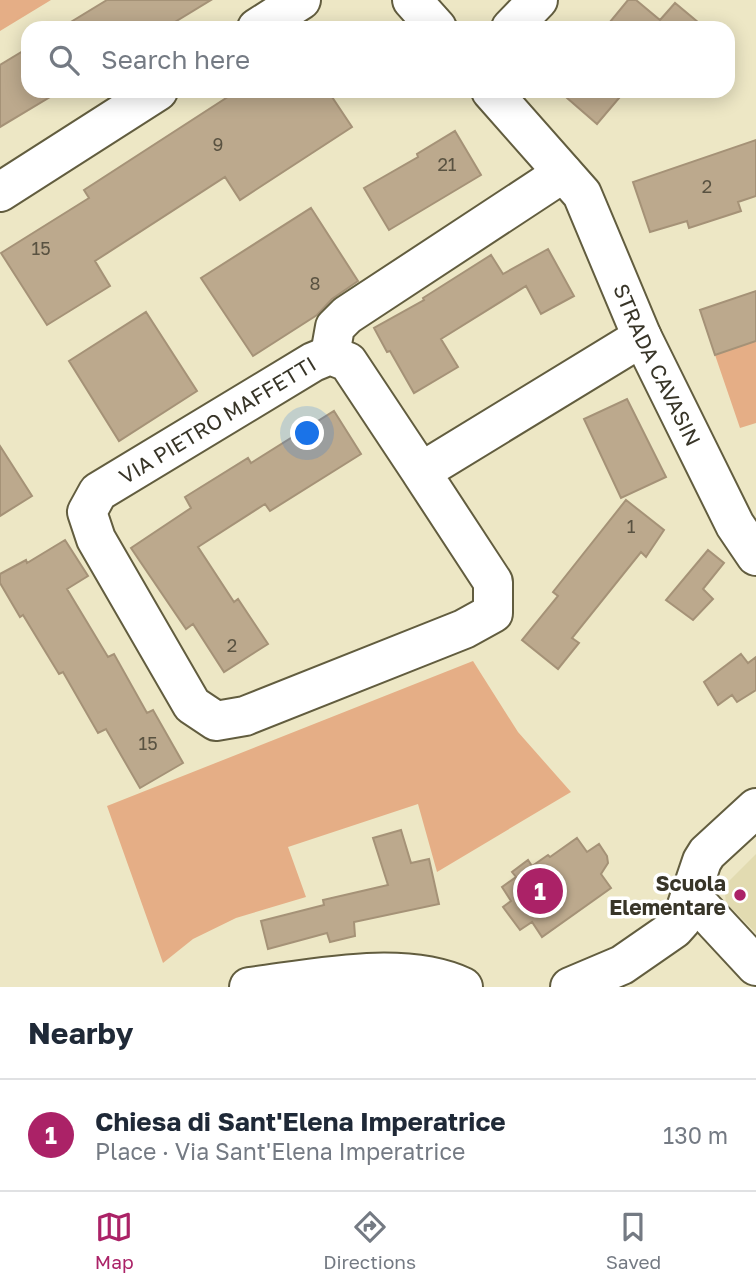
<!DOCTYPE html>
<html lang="en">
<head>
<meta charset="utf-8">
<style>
	body { margin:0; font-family:"Golos Text",sans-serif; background:#f6f6f7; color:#1f2937 }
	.you { position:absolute; left:308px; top:434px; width:24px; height:24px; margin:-18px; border:5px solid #fff; border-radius:50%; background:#1a73e8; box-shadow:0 0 0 10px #1a73e833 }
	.badge { display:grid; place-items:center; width:46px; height:46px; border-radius:50%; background:#ab2267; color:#fff; font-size:23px; font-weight:700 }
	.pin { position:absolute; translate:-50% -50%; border:4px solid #fff; box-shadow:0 2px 7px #0006 }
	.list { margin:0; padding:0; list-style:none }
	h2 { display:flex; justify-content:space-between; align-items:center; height:91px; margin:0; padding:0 28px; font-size:30px }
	h2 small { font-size:23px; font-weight:400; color:#747a83 }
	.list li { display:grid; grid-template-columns:46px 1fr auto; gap:21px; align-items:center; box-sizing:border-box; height:112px; padding:0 28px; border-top:2px solid #e0e1e3 }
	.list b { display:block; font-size:26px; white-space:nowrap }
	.list p { margin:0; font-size:23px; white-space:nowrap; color:#747a83 }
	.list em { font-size:23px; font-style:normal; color:#747a83 }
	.icon { flex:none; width:38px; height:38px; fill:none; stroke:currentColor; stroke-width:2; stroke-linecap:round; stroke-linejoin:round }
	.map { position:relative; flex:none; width:756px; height:987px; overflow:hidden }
	.search { position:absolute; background:#fff; box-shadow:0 4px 18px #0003; left:21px; right:21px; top:21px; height:77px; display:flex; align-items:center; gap:18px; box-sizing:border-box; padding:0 24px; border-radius:21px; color:#747a83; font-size:26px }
	.sheet { height:203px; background:#fff }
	nav { display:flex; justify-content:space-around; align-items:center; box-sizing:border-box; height:98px; border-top:2px solid #e0e1e3; background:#fff; font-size:19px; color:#747a83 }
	nav a { display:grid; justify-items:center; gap:4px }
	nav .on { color:#ab2267 }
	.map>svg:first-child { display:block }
	.built { fill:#e2dbb1 }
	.green { fill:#e5ae86 }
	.building { fill:#bca98d; stroke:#a59277; stroke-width:2 }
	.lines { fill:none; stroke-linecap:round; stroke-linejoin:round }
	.minor-casing { stroke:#625d3f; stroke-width:42 }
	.minor { stroke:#fff; stroke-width:38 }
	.poi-dot { fill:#ab2267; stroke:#fff; stroke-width:2.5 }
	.labels { text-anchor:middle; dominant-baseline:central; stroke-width:7; stroke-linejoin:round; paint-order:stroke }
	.number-label { font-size:18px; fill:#595241 }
	.street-label { font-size:21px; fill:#383528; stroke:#fff }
	.poi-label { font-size:21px; font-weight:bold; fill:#383528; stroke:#fff; text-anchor:end }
</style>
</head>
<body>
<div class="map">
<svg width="756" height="987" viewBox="0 0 756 987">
	<rect width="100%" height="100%" fill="#ede7c5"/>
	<!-- built -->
	<path class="built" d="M 756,854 L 756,933 L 726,903 L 724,886 Z"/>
	<!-- green -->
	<path class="green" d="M 0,0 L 51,0 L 0,31 Z
		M 756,341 L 756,423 L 740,428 L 715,355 Z
		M 473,661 L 518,732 L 571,792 L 437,872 L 418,804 L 288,847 L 306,897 L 236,918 L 193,939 L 163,963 L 107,806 Z"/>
	<!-- building -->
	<path class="building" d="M 107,0 L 211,0 L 165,28 L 61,28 Z
		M 628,0 L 636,0 L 660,20 L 675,3 L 705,28 L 605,28 Z
		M 28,48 L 28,91 L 60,91 L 0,127 L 0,65 Z
		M 237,91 L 328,91 L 352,127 L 240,200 L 225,177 L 95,261 L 110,286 L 47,325 L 1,253 L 89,198 L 84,190 Z
		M 559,91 L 625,91 L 597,124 Z
		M 455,131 L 481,175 L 389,230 L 364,188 L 418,157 L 417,154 Z
		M 756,140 L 756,196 L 738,202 L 741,211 L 689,228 L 687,221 L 650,232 L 633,182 Z
		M 311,208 L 358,281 L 332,299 L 317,315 L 253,356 L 201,278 Z
		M 548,249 L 574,296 L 541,314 L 526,286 L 441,339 L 458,367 L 414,393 L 390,351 L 387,352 L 374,328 L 424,300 L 423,298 L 491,255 L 503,274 Z
		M 756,291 L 756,341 L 715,355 L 700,310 Z
		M 146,312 L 197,391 L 119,441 L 69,361 Z
		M 627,399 L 666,477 L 621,498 L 584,419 Z
		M 334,411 L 361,454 L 270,511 L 265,504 L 198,547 L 234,602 L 238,599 L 268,644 L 224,672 L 193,624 L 186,629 L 131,548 L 191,508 L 185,497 L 248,458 L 251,463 Z
		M 0,446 L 32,496 L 0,516 Z
		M 626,500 L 664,530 L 646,557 L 641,552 L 572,638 L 579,643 L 558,669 L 522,640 L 558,596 L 553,592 Z
		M 65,540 L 88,576 L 67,589 L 108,657 L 114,654 L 147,713 L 153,710 L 183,763 L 140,788 L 106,729 L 98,733 L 63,672 L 59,674 L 23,615 L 20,617 L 0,583 L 0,574 L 26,560 L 27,563 Z
		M 708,550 L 724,563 L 703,589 L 713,599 L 693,620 L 666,600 Z
		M 741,654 L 748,663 L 756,657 L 756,690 L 737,702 L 732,695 L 718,705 L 704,682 Z
		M 401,830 L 411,863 L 429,859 L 439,904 L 354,922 L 355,936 L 330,942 L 327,933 L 268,949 L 261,921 L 324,905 L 323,900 L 388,885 L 373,838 Z
		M 577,838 L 587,852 L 599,844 L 607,856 L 608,863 L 601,874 L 611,888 L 542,937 L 532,922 L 520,930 L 503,907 L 511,901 L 502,887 L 516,877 L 512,872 L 528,860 L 532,866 L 548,855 L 550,857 Z"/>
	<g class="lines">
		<defs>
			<g id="minor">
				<path d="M 412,0 L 437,28"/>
				<path d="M 257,28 L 301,0"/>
				<path d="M 511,28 L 538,0"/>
				<path id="s1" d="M 491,91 L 582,194 L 642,337 L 735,525 L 756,556"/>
				<path d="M 0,192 L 158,91"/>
				<path d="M 330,355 L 335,327 L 347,315 L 563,173"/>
				<path id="s2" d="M 421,472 L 493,582 L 493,613 L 464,629 L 245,716 L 216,721 L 192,705 L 96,539 L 87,512 L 98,492 L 313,362 L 330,355 L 348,362 L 421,472 L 642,337"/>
				<path d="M 691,896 L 756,966"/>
				<path d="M 249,987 C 313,979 404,959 463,987"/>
				<path d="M 570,987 L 622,965 L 674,929 L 682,920 L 702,861 L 707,853 L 756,808"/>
			</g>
		</defs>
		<!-- minor casing -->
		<use href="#minor" class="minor-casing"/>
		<!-- minor -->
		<use href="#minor" class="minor"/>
	</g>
	<!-- markers -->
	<circle class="poi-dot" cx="740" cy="895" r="7"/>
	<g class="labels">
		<!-- number labels -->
		<g class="number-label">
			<text x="218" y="144">9</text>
			<text x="447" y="164">21</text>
			<text x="707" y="186">2</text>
			<text x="41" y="248">15</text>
			<text x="315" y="283">8</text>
			<text x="631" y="526">1</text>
			<text x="232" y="645">2</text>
			<text x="148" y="743">15</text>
		</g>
		<!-- street labels -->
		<g class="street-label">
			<text stroke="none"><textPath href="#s1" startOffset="324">STRADA CAVASIN</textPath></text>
			<text stroke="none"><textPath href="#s2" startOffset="872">VIA PIETRO MAFFETTI</textPath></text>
		</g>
		<!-- poi labels -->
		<g class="poi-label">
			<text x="726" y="883">Scuola<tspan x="726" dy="24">Elementare</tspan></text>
		</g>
	</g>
</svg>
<div class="you"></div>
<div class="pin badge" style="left:540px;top:891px">1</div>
<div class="search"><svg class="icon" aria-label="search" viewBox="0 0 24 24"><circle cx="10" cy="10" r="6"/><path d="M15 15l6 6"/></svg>Search here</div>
</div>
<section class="sheet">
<h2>Nearby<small></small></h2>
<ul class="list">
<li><span class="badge">1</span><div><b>Chiesa di Sant'Elena Imperatrice</b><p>Place · Via Sant'Elena Imperatrice</p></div><em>130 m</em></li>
</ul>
</section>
<nav>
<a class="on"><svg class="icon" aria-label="map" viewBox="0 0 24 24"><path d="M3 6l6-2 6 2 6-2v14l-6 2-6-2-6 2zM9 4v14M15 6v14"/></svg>Map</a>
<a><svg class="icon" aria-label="directions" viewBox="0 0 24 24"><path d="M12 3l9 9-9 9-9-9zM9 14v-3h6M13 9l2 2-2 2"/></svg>Directions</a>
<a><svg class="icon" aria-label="saved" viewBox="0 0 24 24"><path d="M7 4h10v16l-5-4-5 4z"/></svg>Saved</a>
</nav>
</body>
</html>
